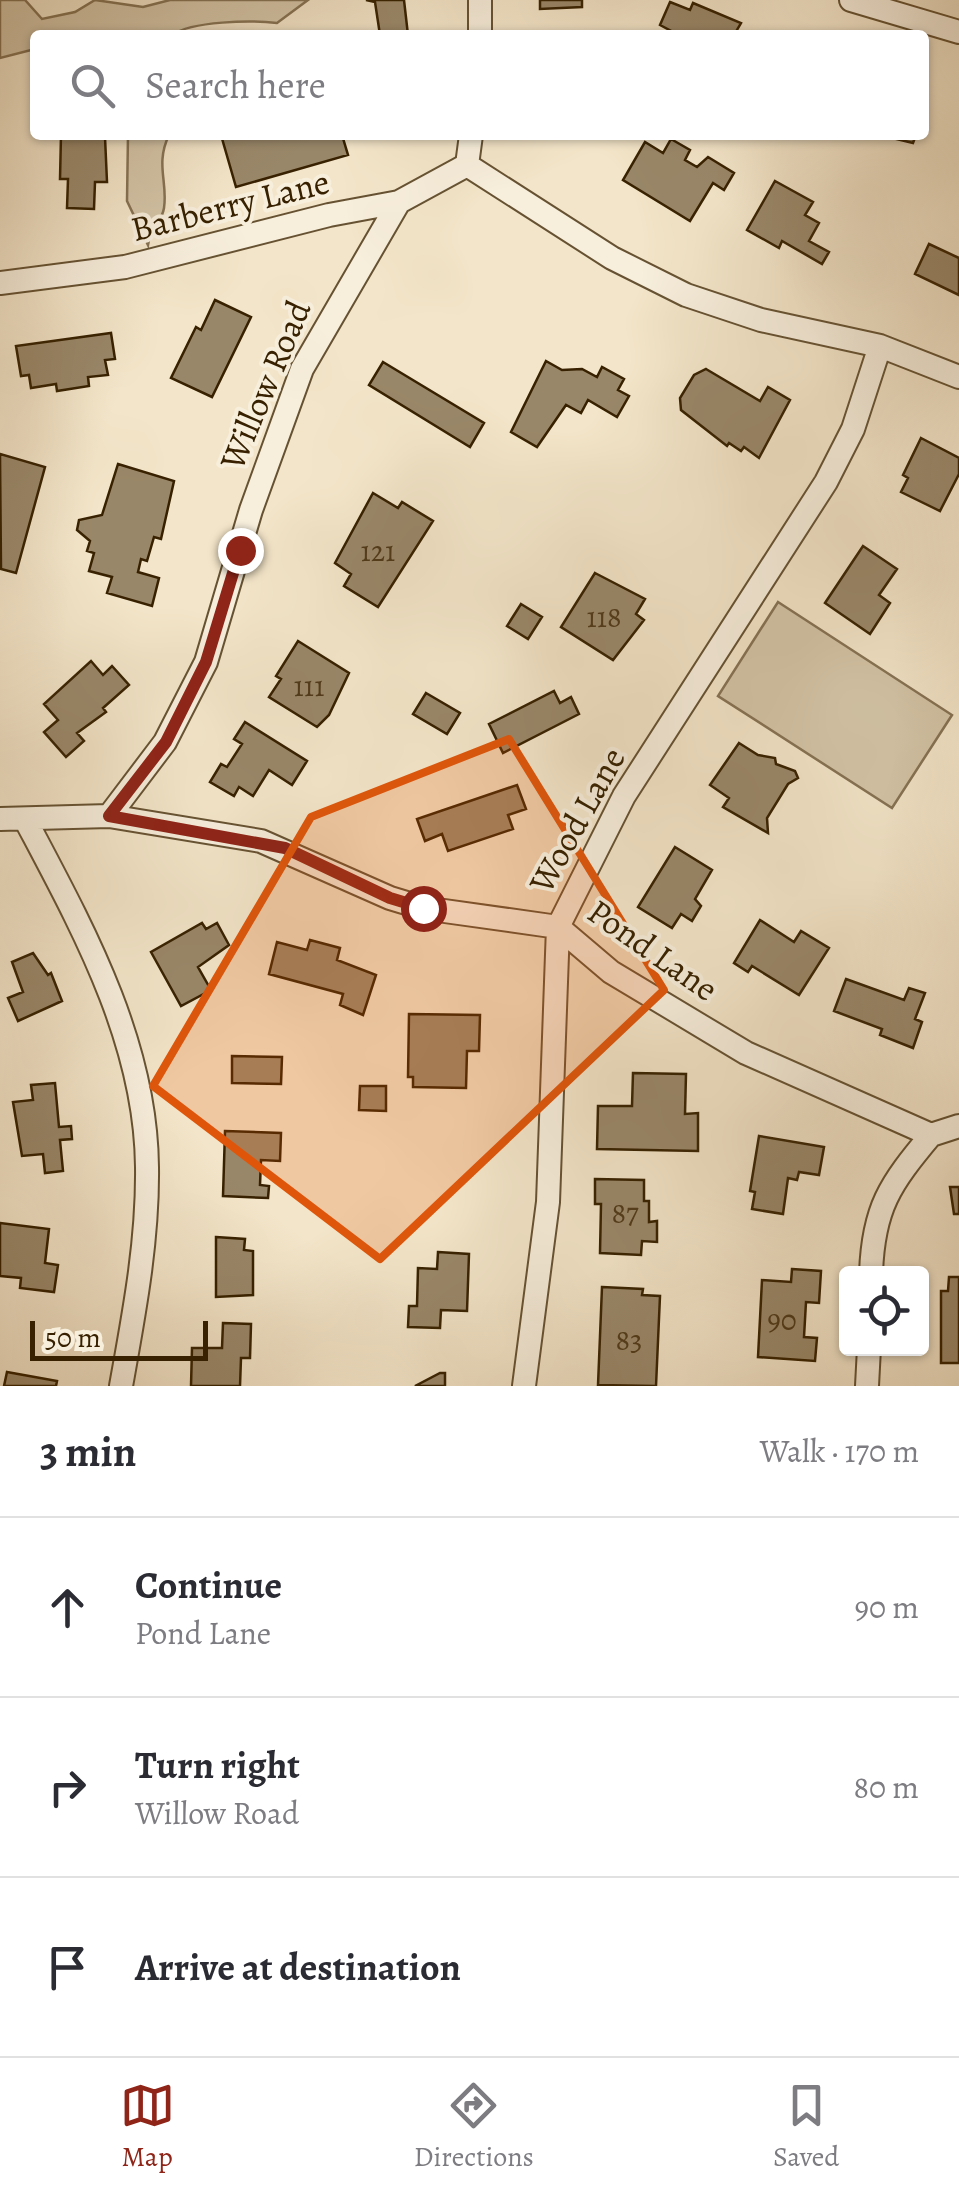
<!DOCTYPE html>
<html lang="en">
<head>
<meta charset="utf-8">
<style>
	body { margin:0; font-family:Alegreya,serif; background:#f2f2f3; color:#2b2b33 }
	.controls { position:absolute; right:30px; bottom:30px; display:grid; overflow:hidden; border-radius:10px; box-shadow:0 2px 8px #0004 }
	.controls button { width:90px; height:90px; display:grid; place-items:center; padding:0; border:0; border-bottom:2px solid #e1e1e2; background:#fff; color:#2b2b33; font:50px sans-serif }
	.scale { position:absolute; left:30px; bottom:25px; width:178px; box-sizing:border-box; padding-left:10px; border:5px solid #372100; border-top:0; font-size:28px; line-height:35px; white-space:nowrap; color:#372100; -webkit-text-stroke:8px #f7eedc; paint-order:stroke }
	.stop { position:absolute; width:30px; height:30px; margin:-22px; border:8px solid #8f2418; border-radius:50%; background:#fff }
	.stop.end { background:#8f2418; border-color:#fff; box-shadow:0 2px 10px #0008 }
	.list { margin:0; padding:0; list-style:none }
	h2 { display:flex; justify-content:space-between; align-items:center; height:130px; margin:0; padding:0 40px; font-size:42px }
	h2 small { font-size:32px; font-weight:400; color:#7c7c81 }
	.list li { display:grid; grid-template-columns:65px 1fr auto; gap:30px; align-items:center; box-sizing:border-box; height:180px; padding:0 40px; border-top:2px solid #e1e1e2 }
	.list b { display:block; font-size:38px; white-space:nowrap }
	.list p { margin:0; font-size:32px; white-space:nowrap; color:#7c7c81 }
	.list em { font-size:32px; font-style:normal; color:#7c7c81 }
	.icon { flex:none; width:55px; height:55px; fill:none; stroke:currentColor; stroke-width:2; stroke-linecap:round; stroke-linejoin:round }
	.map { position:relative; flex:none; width:959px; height:1386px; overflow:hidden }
	.search { position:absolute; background:#fff; box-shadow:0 2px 8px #0004; left:30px; right:30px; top:30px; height:110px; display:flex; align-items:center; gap:25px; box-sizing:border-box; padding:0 35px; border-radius:10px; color:#7c7c81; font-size:38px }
	.sheet { height:670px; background:#fff }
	nav { display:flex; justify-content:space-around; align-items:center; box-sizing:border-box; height:140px; border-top:2px solid #e1e1e2; background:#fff; font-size:28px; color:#7c7c81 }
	nav a { display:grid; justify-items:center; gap:5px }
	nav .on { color:#8f2418 }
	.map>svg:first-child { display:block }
	.green { fill:#d3c4a7; stroke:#857254; stroke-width:2.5 }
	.building { fill:#998769; stroke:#372100; stroke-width:2.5 }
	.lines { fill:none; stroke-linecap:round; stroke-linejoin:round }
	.street-casing { stroke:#665232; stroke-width:26 }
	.street { stroke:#f7eedc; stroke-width:22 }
	.route { stroke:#8f2418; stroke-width:12 }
	.marked { fill:#df560b; fill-opacity:0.2; stroke:#df560b; stroke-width:8; stroke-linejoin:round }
	.labels { text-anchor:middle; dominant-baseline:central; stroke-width:8; stroke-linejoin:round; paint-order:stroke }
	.number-label { font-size:30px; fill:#503a1a }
	.street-label { font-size:35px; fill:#372100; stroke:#f7eedc }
</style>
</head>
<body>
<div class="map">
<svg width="959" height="1386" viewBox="0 0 959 1386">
	<rect width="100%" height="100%" fill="#f3e5c9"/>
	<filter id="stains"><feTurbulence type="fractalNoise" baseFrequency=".002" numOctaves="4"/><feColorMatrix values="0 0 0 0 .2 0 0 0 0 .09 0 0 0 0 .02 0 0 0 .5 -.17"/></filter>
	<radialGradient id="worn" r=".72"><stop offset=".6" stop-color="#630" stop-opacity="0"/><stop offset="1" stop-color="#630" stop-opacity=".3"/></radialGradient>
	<!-- green -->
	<path class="green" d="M 0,0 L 25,0 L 42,19 L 75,12 L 95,0 L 143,7 L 170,0 L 308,0 L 277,23 C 251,20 192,21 172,35 L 35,35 L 35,49 L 0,58 Z
		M 128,135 L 169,135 C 155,164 168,182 164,208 C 162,222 150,229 148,245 L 127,201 Z
		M 778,602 L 952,715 L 892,808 L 718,696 Z"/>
	<!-- building -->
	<path class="building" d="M 366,0 L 404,0 L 408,35 L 380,35 L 375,2 Z
		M 540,0 L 582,0 L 582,7 L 540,9 Z
		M 670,2 L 690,10 L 693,3 L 741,23 L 737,30 L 749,35 L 679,35 L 660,25 Z
		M 61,135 L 105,137 L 107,182 L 95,182 L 94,209 L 67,208 L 68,179 L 60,179 Z
		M 221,135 L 342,135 L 348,155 L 236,187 Z
		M 880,135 L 916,135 L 913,143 Z
		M 671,139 L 690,150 L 685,160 L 697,167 L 708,157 L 734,173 L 724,190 L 713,183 L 690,221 L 623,180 L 645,142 L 663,153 Z
		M 775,181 L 813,202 L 805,215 L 819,223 L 809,241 L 829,252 L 822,264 L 782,241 L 779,248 L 747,230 Z
		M 929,244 L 959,258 L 959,295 L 915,274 Z
		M 215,300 L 251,317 L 212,397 L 171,378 L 196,327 L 201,330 Z
		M 111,333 L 115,359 L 105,360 L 108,375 L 88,377 L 89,386 L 57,391 L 56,384 L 31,388 L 29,375 L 21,376 L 16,346 Z
		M 546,361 L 562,370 L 582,369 L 597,377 L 602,367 L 624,379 L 618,390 L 629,396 L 617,417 L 588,400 L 581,413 L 566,405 L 537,447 L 511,432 Z
		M 383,362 L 484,423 L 470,447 L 369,385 Z
		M 706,369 L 760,401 L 768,387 L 790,400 L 759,458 L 744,447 L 741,451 L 729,443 L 727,446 L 681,410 L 680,398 L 694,375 Z
		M 921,438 L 959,458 L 959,474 L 940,511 L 901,492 L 908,478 L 903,475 Z
		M 0,454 L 45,467 L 16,573 L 1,569 Z
		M 118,464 L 174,481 L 161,539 L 154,537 L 147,561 L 141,559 L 138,572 L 159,578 L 152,606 L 107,593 L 112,577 L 89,571 L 94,553 L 87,551 L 90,541 L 77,530 L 79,520 L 102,515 Z
		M 373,493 L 398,508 L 402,502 L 433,521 L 378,607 L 344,586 L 351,574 L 335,563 Z
		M 863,546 L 897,569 L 879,595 L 890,603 L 870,634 L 825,603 Z
		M 595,573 L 645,599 L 636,614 L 644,620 L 613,660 L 561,627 Z
		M 521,604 L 542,617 L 528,639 L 507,626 Z
		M 298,641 L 349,673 L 329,715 L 317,727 L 269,697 L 281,679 L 276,676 Z
		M 91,661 L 103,675 L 112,666 L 129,685 L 103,708 L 106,712 L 77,733 L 84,741 L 66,757 L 44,732 L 58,720 L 44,704 Z
		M 554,691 L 560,703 L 571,697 L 579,714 L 503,753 L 489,724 Z
		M 426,693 L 460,713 L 447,734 L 413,714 Z
		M 245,722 L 307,761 L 292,785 L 269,770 L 253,796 L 239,787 L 234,796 L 210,782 L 221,764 L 227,767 L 242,744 L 234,739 Z
		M 739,743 L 758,755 L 775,758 L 776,764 L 795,771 L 798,778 L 788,784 L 767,818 L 768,833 L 723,807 L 729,798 L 710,785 Z
		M 517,785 L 526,809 L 508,815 L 513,829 L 448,851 L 442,834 L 425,841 L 417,819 Z
		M 675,847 L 712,870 L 695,899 L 701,906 L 692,921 L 681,914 L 672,928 L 638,907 Z
		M 760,920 L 794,942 L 801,931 L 829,948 L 799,995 L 752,966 L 748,972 L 734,963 Z
		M 202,923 L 206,929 L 217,923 L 229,945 L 198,967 L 211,990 L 181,1006 L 151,952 Z
		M 310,940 L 340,948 L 337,960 L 376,975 L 363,1015 L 340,1005 L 343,994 L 269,974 L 277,942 L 307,950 Z
		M 33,953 L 48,975 L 51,973 L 62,1001 L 18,1021 L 8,998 L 23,992 L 12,962 Z
		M 846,979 L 904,1000 L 909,988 L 925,993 L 915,1019 L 922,1022 L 913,1048 L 880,1035 L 882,1029 L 834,1011 Z
		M 409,1014 L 480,1015 L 479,1051 L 467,1051 L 466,1088 L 413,1087 L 413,1077 L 408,1077 Z
		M 232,1056 L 282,1057 L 281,1084 L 232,1083 Z
		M 633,1073 L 686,1074 L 685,1114 L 698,1113 L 698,1151 L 597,1149 L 598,1106 L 632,1106 Z
		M 55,1083 L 59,1127 L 71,1126 L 72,1139 L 60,1140 L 63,1171 L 45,1173 L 43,1154 L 22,1156 L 13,1102 L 33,1100 L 31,1085 Z
		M 360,1086 L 386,1086 L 386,1111 L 359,1110 Z
		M 225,1131 L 281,1133 L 280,1161 L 261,1160 L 260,1185 L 269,1186 L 268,1198 L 223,1196 Z
		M 759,1136 L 824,1147 L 819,1175 L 799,1172 L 797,1180 L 788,1178 L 783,1214 L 752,1209 L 755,1192 L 750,1191 Z
		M 595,1179 L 644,1180 L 644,1201 L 649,1201 L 649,1222 L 657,1221 L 657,1242 L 642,1241 L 641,1255 L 600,1253 L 601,1204 L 595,1204 Z
		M 950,1187 L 959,1187 L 959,1214 L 954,1214 Z
		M 0,1223 L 49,1229 L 45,1263 L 58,1265 L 54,1292 L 20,1288 L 21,1278 L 0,1276 Z
		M 216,1237 L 245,1239 L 244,1250 L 253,1251 L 253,1295 L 216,1297 Z
		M 438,1252 L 469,1254 L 467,1311 L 441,1310 L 440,1328 L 408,1327 L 409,1306 L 417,1306 L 418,1268 L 437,1269 Z
		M 792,1269 L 821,1271 L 819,1303 L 806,1302 L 804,1337 L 817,1338 L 815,1361 L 758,1357 L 762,1280 L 791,1282 Z
		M 949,1277 L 959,1277 L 959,1363 L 941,1363 L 941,1291 L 948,1291 Z
		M 602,1287 L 643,1289 L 642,1295 L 660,1296 L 656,1386 L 598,1385 Z
		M 223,1323 L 251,1324 L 250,1358 L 241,1358 L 240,1386 L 191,1386 L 192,1348 L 222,1348 Z
		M 7,1372 L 57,1381 L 56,1386 L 4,1386 Z
		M 440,1373 L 445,1373 L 445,1386 L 415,1386 Z"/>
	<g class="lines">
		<defs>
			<path id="street" d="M 851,0 L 959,32
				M 480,35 L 480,0
				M 467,165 L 612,258 L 686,295 L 761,320 L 880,346 L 959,377
				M 467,165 L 471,135
				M 0,283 L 125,267 L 329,215 L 399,202 L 467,165
				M 109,816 L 165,742 L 206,662 L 251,510 L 302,369 L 399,202
				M 0,819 L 109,816 L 261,841 L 390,898 L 423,908 L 558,927 L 611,972 L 746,1053 L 931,1135 L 959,1126
				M 25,819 C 82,927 146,1041 147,1167 C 148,1241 134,1314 121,1386
				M 871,1274 C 873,1208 890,1184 931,1135
				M 524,1386 L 548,1202 L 558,927 L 624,796 L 826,482 L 853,429 L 880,346
				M 867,1386 L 869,1348"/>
		</defs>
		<!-- street casing -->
		<use href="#street" class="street-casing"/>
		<!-- street -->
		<use href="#street" class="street"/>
	</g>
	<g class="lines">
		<!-- route -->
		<path class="route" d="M 240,550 L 206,662 L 166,742 L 109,816 L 285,848 L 390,898 L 423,908"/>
	</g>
	<!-- marked area -->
	<path class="marked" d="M 509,739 L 664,990 L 380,1259 L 153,1086 L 311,817 Z"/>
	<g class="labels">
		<!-- number labels -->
		<g class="number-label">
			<text x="378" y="551">121</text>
			<text x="604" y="617">118</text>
			<text x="309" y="686">111</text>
			<text x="625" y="1213">87</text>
			<text x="782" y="1320">90</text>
			<text x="629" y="1340">83</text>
		</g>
		<!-- street labels -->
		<g class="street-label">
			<text transform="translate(230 205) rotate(-14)">Barberry Lane</text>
			<text transform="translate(265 385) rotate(-67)">Willow Road</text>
			<text transform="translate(577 820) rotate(-61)">Wood Lane</text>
			<text transform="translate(653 950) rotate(35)">Pond Lane</text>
		</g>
	</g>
	<rect width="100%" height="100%" filter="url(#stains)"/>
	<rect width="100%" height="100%" fill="url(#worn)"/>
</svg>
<div class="controls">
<button><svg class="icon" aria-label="locate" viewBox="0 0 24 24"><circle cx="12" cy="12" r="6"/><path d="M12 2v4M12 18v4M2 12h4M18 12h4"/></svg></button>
</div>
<div class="scale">50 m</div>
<div class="stop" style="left:423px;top:908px"></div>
<div class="stop end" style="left:240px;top:550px"></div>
<div class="search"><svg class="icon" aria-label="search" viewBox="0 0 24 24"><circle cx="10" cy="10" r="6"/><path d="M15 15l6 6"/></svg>Search here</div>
</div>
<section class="sheet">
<h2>3 min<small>Walk · 170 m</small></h2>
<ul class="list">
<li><svg class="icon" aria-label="ahead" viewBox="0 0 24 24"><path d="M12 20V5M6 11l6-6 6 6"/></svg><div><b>Continue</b><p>Pond Lane</p></div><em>90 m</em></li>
<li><svg class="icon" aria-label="right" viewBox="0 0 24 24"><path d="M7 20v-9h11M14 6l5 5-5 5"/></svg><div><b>Turn right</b><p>Willow Road</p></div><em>80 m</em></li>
<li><svg class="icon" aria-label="arrive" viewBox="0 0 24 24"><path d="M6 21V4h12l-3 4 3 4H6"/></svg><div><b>Arrive at destination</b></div></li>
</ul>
</section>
<nav>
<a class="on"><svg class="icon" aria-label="map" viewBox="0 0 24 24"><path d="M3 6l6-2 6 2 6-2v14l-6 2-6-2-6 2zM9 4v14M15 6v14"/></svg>Map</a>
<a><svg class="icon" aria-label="directions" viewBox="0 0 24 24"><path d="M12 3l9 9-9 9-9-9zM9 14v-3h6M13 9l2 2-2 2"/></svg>Directions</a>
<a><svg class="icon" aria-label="saved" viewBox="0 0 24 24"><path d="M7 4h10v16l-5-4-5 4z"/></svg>Saved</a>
</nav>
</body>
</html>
